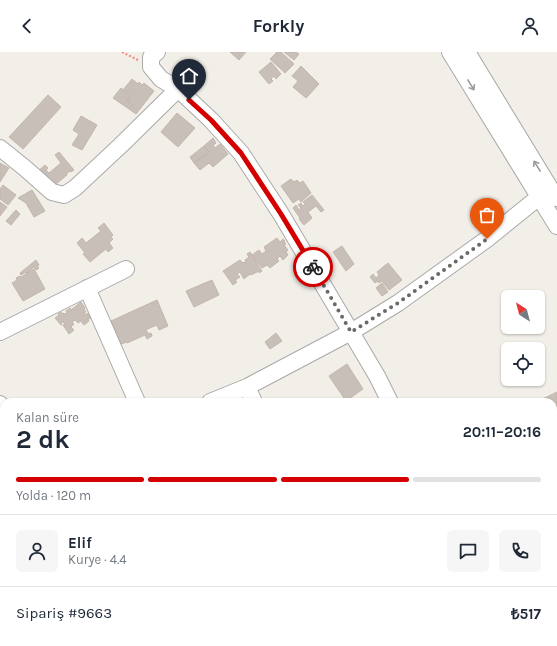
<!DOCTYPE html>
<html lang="tr">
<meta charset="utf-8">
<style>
body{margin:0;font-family:Karla,sans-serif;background:#f6f6f7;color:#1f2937;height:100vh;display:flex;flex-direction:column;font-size:15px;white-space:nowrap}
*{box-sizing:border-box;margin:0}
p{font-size:13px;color:#747a83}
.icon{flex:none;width:22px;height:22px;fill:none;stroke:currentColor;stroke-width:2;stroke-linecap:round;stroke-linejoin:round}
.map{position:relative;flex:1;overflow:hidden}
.sheet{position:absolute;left:0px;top:346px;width:557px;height:248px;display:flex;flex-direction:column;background:#fff;border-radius:12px 12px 0 0;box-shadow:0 1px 3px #0004}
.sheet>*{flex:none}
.needle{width:26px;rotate:324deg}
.tools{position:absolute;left:501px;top:238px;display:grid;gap:8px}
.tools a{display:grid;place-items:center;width:44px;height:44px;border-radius:6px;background:#fff;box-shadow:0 1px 3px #0004;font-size:20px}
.pin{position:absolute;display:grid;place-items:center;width:34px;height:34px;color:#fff;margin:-41px -17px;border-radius:50% 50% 50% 0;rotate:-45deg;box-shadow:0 0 4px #0007}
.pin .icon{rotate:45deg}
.courier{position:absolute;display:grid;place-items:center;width:40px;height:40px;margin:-20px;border:3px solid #d40000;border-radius:50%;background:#fff;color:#222;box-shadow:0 1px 5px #0007}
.overview em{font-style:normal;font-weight:700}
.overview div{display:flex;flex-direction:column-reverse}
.overview{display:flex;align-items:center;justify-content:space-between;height:68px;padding:0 16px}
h1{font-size:26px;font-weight:700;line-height:30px}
.bar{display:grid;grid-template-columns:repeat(4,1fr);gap:6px 4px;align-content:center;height:48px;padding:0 16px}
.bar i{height:5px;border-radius:3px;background:#e0e1e3}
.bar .current{background:#d40000}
.bar p{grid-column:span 4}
.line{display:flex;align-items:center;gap:10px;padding:0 16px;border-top:1px solid #e0e1e3}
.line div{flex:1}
.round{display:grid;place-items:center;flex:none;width:42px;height:42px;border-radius:6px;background:#f6f6f7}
header{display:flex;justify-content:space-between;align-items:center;height:52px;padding:0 16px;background:#fff;font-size:18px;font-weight:700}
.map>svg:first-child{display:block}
.building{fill:#c7bfb8;stroke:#c4b6ab}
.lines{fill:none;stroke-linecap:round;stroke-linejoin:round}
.minor-casing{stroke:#a9a9a9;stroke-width:18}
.path{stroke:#fa8072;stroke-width:2;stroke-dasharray:2 2;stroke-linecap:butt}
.minor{stroke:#fff;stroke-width:16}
.oneway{stroke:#9c9c9c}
.done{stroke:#6b6a68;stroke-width:4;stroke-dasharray:0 7.2}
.route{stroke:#d40000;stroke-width:5}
</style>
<header><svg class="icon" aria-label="back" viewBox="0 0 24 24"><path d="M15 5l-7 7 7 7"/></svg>Forkly<svg class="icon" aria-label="person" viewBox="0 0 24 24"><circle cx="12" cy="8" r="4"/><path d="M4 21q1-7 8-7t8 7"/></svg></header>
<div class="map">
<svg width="557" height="594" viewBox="0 0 557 594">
<rect width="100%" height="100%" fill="#f2efe9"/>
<path class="building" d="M 230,0 L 246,0 L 239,8 Z
M 277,0 L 281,0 L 294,12 L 285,21 L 270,7 Z
M 284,0 L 296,0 L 299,2 L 294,8 Z
M 271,10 L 281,22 L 276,27 L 274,24 L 271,27 L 273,29 L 269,32 L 259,20 Z
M 301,14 L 319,32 L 306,46 L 293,35 L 298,29 L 292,24 Z
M 132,27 L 138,32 L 139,30 L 142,33 L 144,31 L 154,39 L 136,62 L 129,57 L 133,53 L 127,48 L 131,43 L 123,38 Z
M 121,36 L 130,44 L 127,48 L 133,53 L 129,57 L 113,46 Z
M 48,43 L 61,55 L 23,97 L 9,85 Z
M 177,61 L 195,76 L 178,95 L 161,80 Z
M 81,64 L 97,73 L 82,98 L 72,93 L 79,82 L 73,78 Z
M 213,86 L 216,91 L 213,93 L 215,96 L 220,92 L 228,102 L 213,115 L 209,111 L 200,118 L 194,111 L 209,100 L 204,94 Z
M 204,94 L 209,100 L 194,111 L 190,105 Z
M 59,100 L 74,118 L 71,120 L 70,119 L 66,122 L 67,123 L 50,137 L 37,120 L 45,113 L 48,116 L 46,118 L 49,121 L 61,111 L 55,103 Z
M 0,111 L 9,116 L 0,130 Z
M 291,127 L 294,130 L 297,128 L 300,131 L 303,129 L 311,141 L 301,150 L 299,147 L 293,151 L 281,134 Z
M 3,133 L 16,143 L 8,153 L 0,147 L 0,137 Z
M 32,138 L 45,159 L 34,165 L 26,151 L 18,146 Z
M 312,143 L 324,158 L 321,160 L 316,154 L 308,160 L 312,166 L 304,173 L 299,167 L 300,166 L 293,156 L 296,153 L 299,158 L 301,156 L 298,153 L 301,151 L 303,154 L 305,152 L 303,150 Z
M 0,150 L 7,155 L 0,164 Z
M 16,158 L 20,162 L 11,173 L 6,169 Z
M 104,171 L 113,183 L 111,185 L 113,187 L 109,191 L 113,196 L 108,200 L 106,197 L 90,210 L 83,202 L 85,201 L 77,191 L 82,186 L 86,191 L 101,179 L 98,176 Z
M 277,186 L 280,190 L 283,187 L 285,189 L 284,190 L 286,192 L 284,193 L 288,198 L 286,200 L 288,203 L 283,208 L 280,204 L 277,207 L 279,209 L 270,216 L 267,213 L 262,216 L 252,203 L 259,198 L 262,202 L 266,199 L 264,195 Z
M 342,194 L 354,212 L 346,219 L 333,200 Z
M 250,200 L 262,219 L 259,221 L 259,219 L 251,223 L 250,222 L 244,227 L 240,220 L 237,222 L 240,225 L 235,228 L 237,230 L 233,233 L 223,219 L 240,208 L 243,211 L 244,210 L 245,211 L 246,210 L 245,208 L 249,205 L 247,202 Z
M 36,208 L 39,213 L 37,214 L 39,216 L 36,218 L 34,215 L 27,221 L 26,220 L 21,223 L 20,221 Z
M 388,211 L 402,228 L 389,238 L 382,229 L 379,231 L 378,229 L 375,231 L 370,225 L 373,222 L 376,226 L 379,223 L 377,220 Z
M 34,217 L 45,237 L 23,249 L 12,231 L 17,228 L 16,226 L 20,224 L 21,225 Z
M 212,228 L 219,243 L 194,255 L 186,239 Z
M 382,231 L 388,240 L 382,244 L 376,236 Z
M 157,248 L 168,274 L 159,278 L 157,273 L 145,278 L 145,279 L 147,279 L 148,282 L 151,281 L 152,284 L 147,287 L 145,283 L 127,291 L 127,290 L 121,292 L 111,269 Z
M 81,250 L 85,256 L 84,257 L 86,260 L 84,261 L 85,263 L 93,258 L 96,263 L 91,267 L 89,266 L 88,267 L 89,269 L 84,273 L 81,269 L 78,271 L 75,268 L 72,270 L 74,272 L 71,275 L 74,278 L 69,282 L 63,273 L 65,272 L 63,270 L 61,271 L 62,273 L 61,273 L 55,266 L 59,263 L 58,262 L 61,260 L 62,262 L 64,261 L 65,262 L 67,261 L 66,259 L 70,256 L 71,258 Z
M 276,281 L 282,289 L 270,297 L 265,290 Z
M 347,312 L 363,337 L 346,349 L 329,324 Z
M 557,340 L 557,375 L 553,376 L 553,350 L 536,350 Z
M 0,515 L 4,522 L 1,523 L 4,529 L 4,537 L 0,539 Z
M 4,568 L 4,587 L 0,589 L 0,571 Z
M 557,573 L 557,594 L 517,594 L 525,590 L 553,590 L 553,575 Z
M 20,590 L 34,590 L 37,594 L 19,594 L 18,592 Z
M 35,590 L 47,590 L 50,594 L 38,594 Z
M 95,590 L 116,590 L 118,594 L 97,594 Z"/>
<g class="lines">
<defs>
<path id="minor" d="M 157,0 L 151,5 L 151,15 L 161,27 L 178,37 L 211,68 L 241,101 L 281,162 L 377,324 L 390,350
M 450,0 L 557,174
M 467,0 L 556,146
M 0,96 L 26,117 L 52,140 L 64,143 L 75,136 L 120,94 L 178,37
M 87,236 L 137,350
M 0,280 L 126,217
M 247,335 L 254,350
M 210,350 L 247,335 L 351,280 L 398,251 L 487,187 L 539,145 L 551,138
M 0,352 L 4,360
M 553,397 L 557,405
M 0,448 L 4,446
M 553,561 L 557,559
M 0,566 L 4,564
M 123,590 L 125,594
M 387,590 L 389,594
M 506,590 L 508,594
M 63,594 L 71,590
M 248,594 L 255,590"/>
</defs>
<use href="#minor" class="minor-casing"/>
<path class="path" d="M 122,0 L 138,8"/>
<use href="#minor" class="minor"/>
</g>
<defs><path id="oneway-shaft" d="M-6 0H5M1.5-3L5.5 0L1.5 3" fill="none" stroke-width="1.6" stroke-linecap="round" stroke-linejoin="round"/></defs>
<g class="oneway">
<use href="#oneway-shaft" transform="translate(471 33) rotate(58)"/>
<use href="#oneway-shaft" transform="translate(537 114) rotate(-122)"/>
</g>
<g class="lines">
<path class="done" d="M 313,215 L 351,280 L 398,251 L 487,187"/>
<path class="route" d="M 189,48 L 211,68 L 241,101 L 281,162 L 313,215"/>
</g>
</svg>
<div class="tools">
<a><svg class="needle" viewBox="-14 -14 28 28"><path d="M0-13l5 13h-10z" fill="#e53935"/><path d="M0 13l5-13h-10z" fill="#747a83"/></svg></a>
<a><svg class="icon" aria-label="locate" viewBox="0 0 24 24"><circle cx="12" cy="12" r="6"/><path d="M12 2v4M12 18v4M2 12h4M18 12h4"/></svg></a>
</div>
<div class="pin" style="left:487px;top:187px;background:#ea580c"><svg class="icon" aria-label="bag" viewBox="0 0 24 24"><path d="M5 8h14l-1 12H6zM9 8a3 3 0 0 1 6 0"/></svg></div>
<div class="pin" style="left:189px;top:48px;background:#1f2937"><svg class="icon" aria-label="home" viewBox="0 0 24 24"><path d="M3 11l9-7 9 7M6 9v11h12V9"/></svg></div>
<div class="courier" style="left:313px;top:215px"><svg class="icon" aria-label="bike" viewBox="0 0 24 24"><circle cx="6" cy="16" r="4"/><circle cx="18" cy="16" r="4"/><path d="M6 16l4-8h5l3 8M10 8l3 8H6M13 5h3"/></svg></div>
<section class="sheet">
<div class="overview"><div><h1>2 dk</h1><p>Kalan süre</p></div><em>20:11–20:16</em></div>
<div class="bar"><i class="current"></i><i class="current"></i><i class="current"></i><i></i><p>Yolda · 120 m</p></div>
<div class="line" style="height:72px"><a class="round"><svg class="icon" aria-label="person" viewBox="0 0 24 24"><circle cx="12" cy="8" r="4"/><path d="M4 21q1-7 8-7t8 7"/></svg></a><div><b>Elif</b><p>Kurye · 4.4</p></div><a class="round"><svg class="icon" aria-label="chat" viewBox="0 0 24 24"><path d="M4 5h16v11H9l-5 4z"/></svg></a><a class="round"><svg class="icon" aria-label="phone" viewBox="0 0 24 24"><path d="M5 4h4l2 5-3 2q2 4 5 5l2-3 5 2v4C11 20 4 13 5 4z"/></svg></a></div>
<div class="line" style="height:52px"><div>Sipariş #9663</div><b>₺517</b></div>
</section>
</div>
